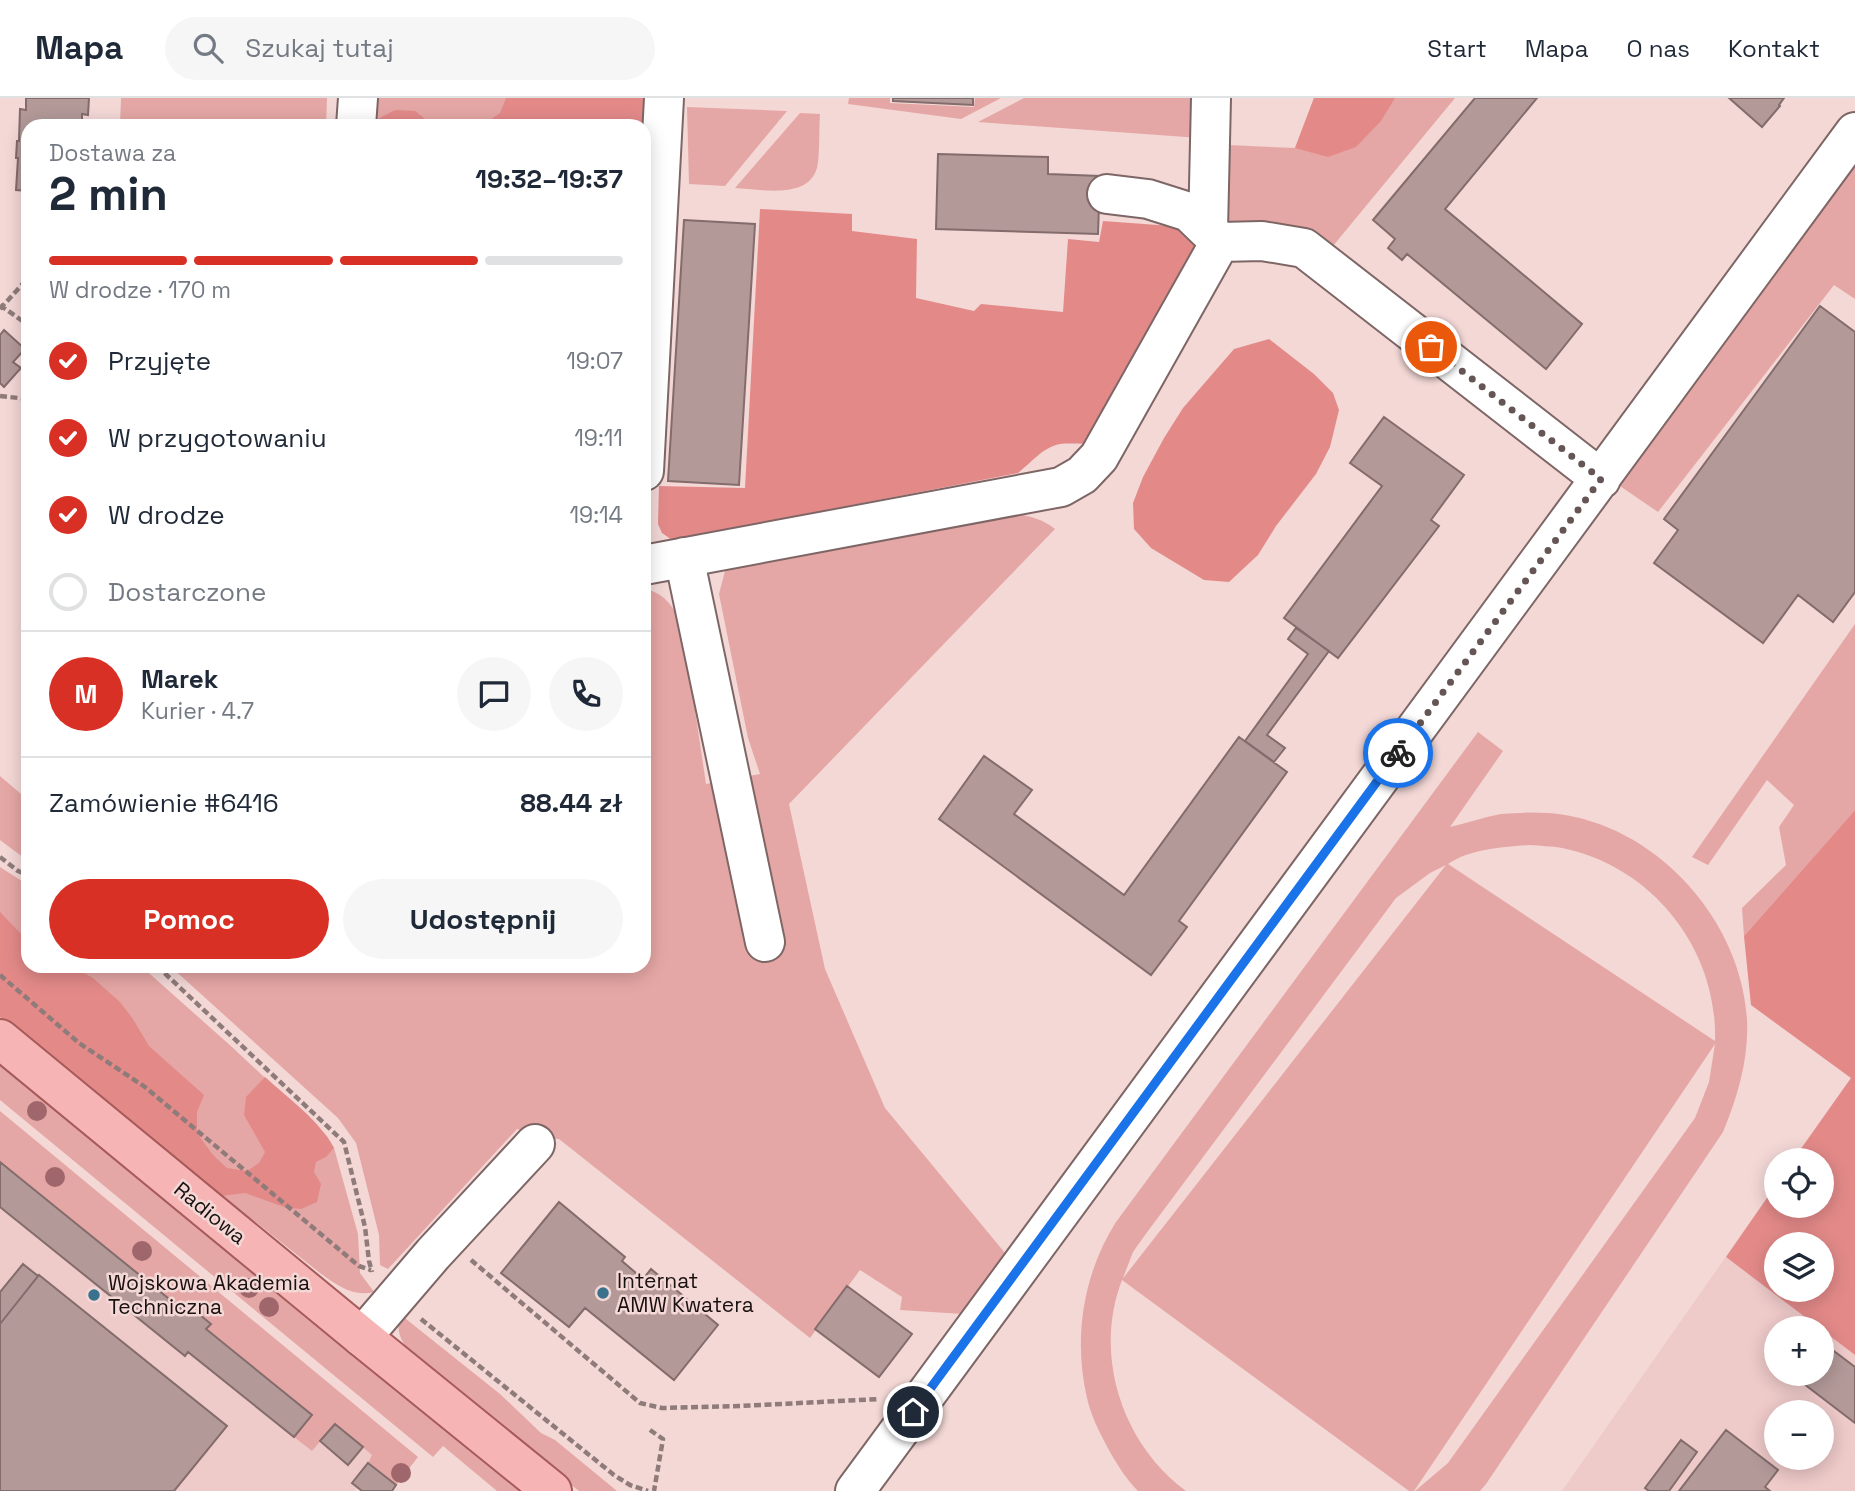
<!DOCTYPE html>
<html lang="pl">
<meta charset="utf-8">
<style>
body{margin:0;font-family:"Space Grotesk",sans-serif;background:#f6f6f7;color:#1f2937;height:100vh;display:flex;flex-direction:column;font-size:26px;white-space:nowrap}
*{box-sizing:border-box;margin:0}
p{font-size:23px;color:#747a83}
.icon{flex:none;width:38px;height:38px;fill:none;stroke:currentColor;stroke-width:2;stroke-linecap:round;stroke-linejoin:round}
.map{position:relative;flex:1;overflow:hidden}
.drawer{position:absolute;left:21px;top:21px;width:630px;height:854px;display:flex;flex-direction:column;background:#fff;border-radius:21px;box-shadow:0 4px 18px #0003}
.drawer>*{flex:none}
.tools{position:absolute;left:1764px;top:1050px;display:grid;gap:14px}
.tools a{display:grid;place-items:center;width:70px;height:70px;border-radius:50%;background:#fff;box-shadow:0 4px 18px #0003;font-size:35px}
.pin{position:absolute;display:grid;place-items:center;width:60px;height:60px;color:#fff;margin:-30px;border:4px solid #fff;border-radius:50%;box-shadow:0 2px 7px #0007}
.courier{position:absolute;display:grid;place-items:center;width:70px;height:70px;margin:-35px;border:5px solid #1a73e8;border-radius:50%;background:#fff;color:#222;box-shadow:0 2px 9px #0007}
.overview em{font-style:normal;font-weight:700}
.overview div{display:flex;flex-direction:column-reverse}
.overview{display:flex;align-items:center;justify-content:space-between;height:119px;padding:0 28px}
h1{font-size:46px;font-weight:700;line-height:52px}
.bar{display:grid;grid-template-columns:repeat(4,1fr);gap:10px 7px;align-content:center;height:84px;padding:0 28px}
.bar i{height:9px;border-radius:5px;background:#e0e1e3}
.bar .on{background:#d93025}
.bar p{grid-column:span 4}
.line{display:flex;align-items:center;gap:18px;padding:0 28px;border-top:2px solid #e0e1e3}
.line div{flex:1}
.round{display:grid;place-items:center;flex:none;width:74px;height:74px;border-radius:37px;background:#f6f6f7}
ol{padding:0 28px;list-style:none}
li{display:flex;align-items:center;gap:21px;height:77px}
li p{margin-inline-start:auto}
li .icon{padding:7px;border-radius:50%;background:#d93025;color:#fff;stroke-width:4}
li:last-child{color:#747a83}
li i{width:38px;height:38px;border:4px solid #e0e1e3;border-radius:50%}
.cta{display:flex;gap:14px;margin-top:auto;padding:14px 28px}
.cta a{flex:1;height:80px;border-radius:42px;background:#d93025;color:#fff;font-size:28px;font-weight:700;line-height:80px;text-align:center}
.cta a+a{background:#f6f6f7;color:#1f2937}
header{display:flex;align-items:center;gap:42px;box-sizing:border-box;height:98px;padding:0 35px;background:#fff;border-bottom:2px solid #e0e1e3}
header strong{font-size:33px}
nav{display:flex;gap:38px;margin-inline-start:auto;font-size:24px}
.search{width:490px;height:63px;background:#f6f6f7;display:flex;align-items:center;gap:18px;box-sizing:border-box;padding:0 24px;border-radius:38px;color:#747a83;font-size:26px}
.map>svg:first-child{display:block}
.built{fill:#eecac9;fill-rule:evenodd}
.green{fill:#e5a7a5;fill-rule:evenodd}
.forest{fill:#e38a89;fill-rule:evenodd}
.building{fill:#b39a99;stroke:#836c6b;stroke-width:2}
.lines{fill:none;stroke-linecap:round;stroke-linejoin:round}
.minor-casing{stroke:#7d6665;stroke-width:42}
.major-casing{stroke:#a65a5a;stroke-width:42}
.path{stroke:#8e7b7a;stroke-width:4.5;stroke-dasharray:7 3.5;stroke-linecap:butt}
.minor{stroke:#fff;stroke-width:38}
.major{stroke:#f7b4b4;stroke-width:38}
.tree{fill:#9f676c}
.done{stroke:#655655;stroke-width:7;stroke-dasharray:0 12.6}
.route{stroke:#1a73e8;stroke-width:9}
.poi-dot{fill:#3a718c;stroke:#f3d8d6;stroke-width:2.5}
.labels{text-anchor:middle;stroke-width:5;stroke-linejoin:round;paint-order:stroke}
.street-label{font-size:21px;fill:#191010;stroke:#f3d8d6}
.poi-label{font-size:21px;fill:#191010;stroke:#f3d8d6;text-anchor:start}
</style>
<header>
<strong>Mapa</strong>
<div class="search"><svg class="icon" aria-label="search" viewBox="0 0 24 24"><circle cx="10" cy="10" r="6"/><path d="M15 15l6 6"/></svg>Szukaj tutaj</div>
<nav><a>Start</a><a>Mapa</a><a>O nas</a><a>Kontakt</a></nav>
</header>
<div class="map">
<svg width="1855" height="1393" viewBox="0 0 1855 1393">
<rect width="100%" height="100%" fill="#f3d8d6"/>
<path class="built" d="M 1855,712 L 1855,1393 L 1562,1393 L 1776,1087 L 1776,1108 L 1822,1108 L 1822,1062 L 1793,1062 L 1851,980 L 1751,907 L 1744,838 ZM 1776,1146 L 1822,1146 L 1822,1192 L 1776,1192 ZM 1776,1230 L 1822,1230 L 1822,1276 L 1776,1276 ZM 1776,1314 L 1822,1314 L 1822,1360 L 1776,1360 Z
M 0,1044 L 376,1350 L 368,1365 L 352,1385 L 358,1389 L 355,1393 L 0,1393 Z"/>
<path class="green" d="M 121,0 L 327,0 L 326,28 L 120,28 Z
M 369,0 L 651,0 L 644,28 L 366,28 Z
M 849,0 L 890,0 L 890,5 L 974,9 L 975,0 L 1001,0 L 961,21 L 848,6 Z
M 1024,0 L 1202,0 L 1200,40 L 978,24 Z
M 1314,0 L 1455,0 L 1333,148 L 1226,123 L 1228,47 L 1295,50 Z
M 687,9 L 787,13 L 725,88 L 689,86 Z
M 800,15 L 820,16 C 819,29 820,59 817,70 C 808,102 760,91 735,90 Z
M 1855,52 L 1855,201 L 1834,187 L 1658,414 L 1614,384 Z
M 1016,416 C 1031,418 1044,422 1055,431 L 789,706 L 825,871 L 885,1010 L 1005,1155 L 963,1216 L 900,1212 L 902,1199 L 860,1172 L 810,1240 L 559,1041 L 546,1040 L 517,1031 L 388,1171 L 380,1167 L 379,1137 L 356,1045 L 338,1020 L 170,868 L 644,868 L 644,491 C 665,495 671,507 682,524 L 706,686 L 760,676 L 748,640 L 719,496 L 725,473 L 743,467 Z
M 1855,526 L 1855,712 L 1744,838 L 1742,810 L 1786,767 L 1779,729 L 1794,707 L 1767,682 L 1708,767 L 1692,759 Z
M 1478,634 L 1503,653 L 1450,729 C 1467,725 1484,719 1501,716 C 1522,714 1545,714 1565,717 C 1661,733 1741,824 1747,921 C 1749,960 1738,998 1723,1034 L 1486,1386 L 1480,1393 L 1415,1393 L 1448,1365 L 1695,1020 L 1709,984 L 1715,946 L 1414,1393 L 1409,1393 L 1122,1182 C 1093,1257 1122,1346 1186,1393 L 1138,1393 C 1127,1382 1118,1368 1110,1354 C 1101,1337 1091,1319 1087,1300 C 1073,1240 1083,1176 1116,1124 ZM 1530,747 C 1540,748 1551,748 1562,750 C 1652,768 1718,851 1715,943 L 1448,766 C 1470,751 1503,749 1530,747 ZM 1446,767 L 1124,1179 L 1123,1180 L 1133,1154 L 1145,1137 L 1396,800 L 1430,775 Z
M 0,678 L 28,702 L 28,763 L 0,742 Z
M 0,769 L 28,787 L 28,868 L 141,868 L 232,949 L 327,1038 L 334,1050 L 358,1136 L 360,1175 L 374,1194 C 352,1199 337,1187 320,1175 L 139,1032 L 0,919 Z
M 0,962 L 526,1393 L 497,1393 L 443,1348 L 433,1359 L 0,1002 Z
M 0,1013 L 418,1359 L 396,1387 L 368,1365 L 372,1357 L 335,1326 L 312,1353 L 294,1339 L 312,1317 L 206,1231 L 211,1226 L 184,1213 L 0,1064 Z
M 401,1217 L 500,1296 L 541,1335 L 555,1342 L 617,1393 L 579,1393 L 468,1303 L 407,1250 C 399,1239 396,1230 401,1217 Z"/>
<path class="forest" d="M 506,0 L 647,0 L 644,28 L 481,28 L 500,15 Z
M 1314,0 L 1395,0 L 1381,23 L 1356,49 L 1328,59 L 1295,50 Z
M 395,12 L 415,13 L 434,28 L 372,28 L 374,23 Z
M 760,111 L 852,116 L 852,133 L 917,141 L 916,200 L 974,213 L 981,206 L 1063,214 L 1068,141 L 1099,144 L 1103,123 L 1185,129 L 1199,152 L 1094,346 C 1083,346 1071,345 1060,346 C 1043,349 1031,365 1018,375 L 672,442 L 662,435 L 658,426 L 659,388 L 745,390 Z
M 1269,241 L 1314,276 L 1333,295 L 1339,312 L 1330,349 L 1316,376 L 1276,428 L 1258,457 L 1229,484 L 1204,482 L 1151,450 L 1134,431 L 1133,405 L 1143,379 L 1164,340 L 1183,310 L 1234,251 Z
M 1855,712 L 1855,1257 L 1726,1159 L 1776,1087 L 1776,1108 L 1822,1108 L 1822,1062 L 1793,1062 L 1851,980 L 1751,907 L 1744,838 ZM 1776,1146 L 1822,1146 L 1822,1192 L 1776,1192 Z
M 0,814 L 28,843 L 28,868 L 71,868 L 93,880 L 120,904 L 133,921 L 149,948 L 204,997 L 197,1014 L 197,1035 L 213,1057 L 227,1070 L 247,1073 L 259,1065 L 265,1054 L 244,1017 L 246,999 L 265,979 C 289,1001 319,1022 334,1050 L 326,1059 L 316,1064 L 314,1074 L 321,1086 L 317,1104 L 301,1111 L 287,1110 L 245,1095 L 222,1098 L 0,919 Z"/>
<path class="building" d="M 26,0 L 89,0 L 88,17 L 82,16 L 82,28 L 28,28 L 28,93 L 16,92 L 18,60 L 16,60 L 17,43 L 19,43 L 20,11 L 26,12 Z
M 893,0 L 973,0 L 973,7 L 893,3 Z
M 1475,0 L 1537,0 L 1445,111 L 1582,226 L 1546,271 L 1407,156 L 1402,162 L 1388,150 L 1395,141 L 1373,122 Z
M 1729,0 L 1784,0 L 1779,7 L 1780,8 L 1762,29 Z
M 938,56 L 1048,59 L 1048,76 L 1100,78 L 1098,136 L 936,131 Z
M 684,122 L 755,126 L 739,387 L 668,383 Z
M 1820,208 L 1855,234 L 1855,494 L 1833,524 L 1798,497 L 1763,545 L 1654,465 L 1678,432 L 1664,421 Z
M 4,232 L 25,251 L 13,264 L 21,270 L 4,289 L 0,285 L 0,237 Z
M 1384,319 L 1464,377 L 1431,422 L 1439,428 L 1338,560 L 1284,520 L 1382,388 L 1350,365 Z
M 1296,530 L 1329,553 L 1267,637 L 1285,650 L 1274,664 L 1245,643 L 1308,556 L 1288,541 Z
M 1239,639 L 1287,674 L 1179,823 L 1187,829 L 1151,877 L 939,721 L 984,658 L 1032,692 L 1014,716 L 1124,797 Z
M 0,1064 L 184,1213 L 189,1208 L 211,1226 L 206,1231 L 312,1317 L 294,1339 L 188,1254 L 185,1258 L 0,1109 Z
M 559,1104 L 625,1159 L 622,1163 L 643,1181 L 651,1171 L 718,1227 L 674,1282 L 585,1210 L 569,1229 L 501,1175 Z
M 23,1166 L 38,1178 L 0,1226 L 0,1194 Z
M 39,1177 L 227,1328 L 174,1393 L 0,1393 L 0,1226 Z
M 847,1188 L 912,1236 L 879,1279 L 815,1231 Z
M 1822,1244 L 1855,1269 L 1855,1325 L 1791,1276 L 1822,1276 Z
M 335,1326 L 363,1349 L 348,1367 L 320,1343 Z
M 1726,1332 L 1778,1372 L 1765,1389 L 1770,1393 L 1679,1393 Z
M 1681,1342 L 1697,1354 L 1669,1393 L 1649,1393 L 1645,1390 Z
M 368,1365 L 396,1387 L 392,1393 L 362,1393 L 352,1385 Z"/>
<g class="lines">
<defs>
<path id="minor" d="M 356,28 L 358,0
M 1107,96 L 1148,101 L 1189,114 L 1220,144
M 1208,132 L 1211,0
M 644,373 L 664,0
M 684,459 L 765,844
M 644,467 L 1061,389 L 1082,377 L 1099,359 L 1220,144 L 1262,143 L 1304,150 L 1601,381
M 362,1239 L 433,1156 L 535,1046
M 855,1393 L 1855,34"/>
<path id="major" d="M 0,941 L 362,1239 L 552,1393"/>
</defs>
<use href="#minor" class="minor-casing"/>
<use href="#major" class="major-casing"/>
<path class="path" d="M 0,207 L 28,227
M 0,211 L 28,180
M 0,298 L 28,301
M 0,759 L 18,773 L 28,777
M 157,868 L 344,1044 L 365,1129 L 369,1163 L 372,1174
M 0,877 L 79,945 L 145,989 L 359,1168 L 371,1172
M 471,1162 L 640,1305 L 662,1310 L 741,1308 L 879,1301
M 421,1221 L 614,1377 L 630,1387 L 648,1393
M 650,1332 L 663,1341 L 654,1393"/>
<use href="#minor" class="minor"/>
<use href="#major" class="major"/>
</g>
<g class="tree">
<circle cx="37" cy="1013" r="10"/>
<circle cx="55" cy="1079" r="10"/>
<circle cx="142" cy="1153" r="10"/>
<circle cx="249" cy="1190" r="10"/>
<circle cx="269" cy="1209" r="10"/>
<circle cx="401" cy="1375" r="10"/>
</g>
<g class="lines">
<path class="done" d="M 1398,655 L 1601,381 L 1431,249"/>
<path class="route" d="M 913,1314 L 1398,655"/>
</g>
<g class="poi-dot">
<circle cx="603" cy="1195" r="7"/>
<circle cx="94" cy="1197" r="7"/>
</g>
<g class="labels">
<g class="street-label">
<text transform="translate(210 1115) rotate(39)" y="7">Radiowa</text>
</g>
<g class="poi-label">
<text x="617" y="1190">Internat<tspan x="617" dy="24">AMW Kwatera</tspan></text>
<text x="108" y="1192">Wojskowa Akademia<tspan x="108" dy="24">Techniczna</tspan></text>
</g>
</g>
</svg>
<div class="tools">
<a><svg class="icon" aria-label="locate" viewBox="0 0 24 24"><circle cx="12" cy="12" r="6"/><path d="M12 2v4M12 18v4M2 12h4M18 12h4"/></svg></a>
<a><svg class="icon" aria-label="layers" viewBox="0 0 24 24"><path d="M12 4l9 5-9 5-9-5zM3 14l9 5 9-5"/></svg></a>
<a>+</a>
<a>−</a>
</div>
<div class="pin" style="left:1431px;top:249px;background:#ea580c"><svg class="icon" aria-label="bag" viewBox="0 0 24 24"><path d="M5 8h14l-1 12H6zM9 8a3 3 0 0 1 6 0"/></svg></div>
<div class="pin" style="left:913px;top:1314px;background:#1f2937"><svg class="icon" aria-label="home" viewBox="0 0 24 24"><path d="M3 11l9-7 9 7M6 9v11h12V9"/></svg></div>
<div class="courier" style="left:1398px;top:655px"><svg class="icon" aria-label="bike" viewBox="0 0 24 24"><circle cx="6" cy="16" r="4"/><circle cx="18" cy="16" r="4"/><path d="M6 16l4-8h5l3 8M10 8l3 8H6M13 5h3"/></svg></div>
<section class="drawer">
<div class="overview"><div><h1>2 min</h1><p>Dostawa za</p></div><em>19:32–19:37</em></div>
<div class="bar"><i class="on"></i><i class="on"></i><i class="on"></i><i></i><p>W drodze · 170 m</p></div>
<ol>
<li><svg class="icon" aria-label="check" viewBox="0 0 24 24"><path d="M5 12l5 5 9-10"/></svg>Przyjęte<p>19:07</p></li>
<li><svg class="icon" aria-label="check" viewBox="0 0 24 24"><path d="M5 12l5 5 9-10"/></svg>W przygotowaniu<p>19:11</p></li>
<li><svg class="icon" aria-label="check" viewBox="0 0 24 24"><path d="M5 12l5 5 9-10"/></svg>W drodze<p>19:14</p></li>
<li><i></i>Dostarczone</li>
</ol>
<div class="line" style="height:126px"><b class="round" style="background:#d93025;color:#fff">M</b><div><b>Marek</b><p>Kurier · 4.7</p></div><a class="round"><svg class="icon" aria-label="chat" viewBox="0 0 24 24"><path d="M4 5h16v11H9l-5 4z"/></svg></a><a class="round"><svg class="icon" aria-label="phone" viewBox="0 0 24 24"><path d="M5 4h4l2 5-3 2q2 4 5 5l2-3 5 2v4C11 20 4 13 5 4z"/></svg></a></div>
<div class="line" style="height:91px"><div>Zamówienie #6416</div><b>88.44 zł</b></div>
<div class="cta"><a>Pomoc</a><a>Udostępnij</a></div>
</section>
</div>
